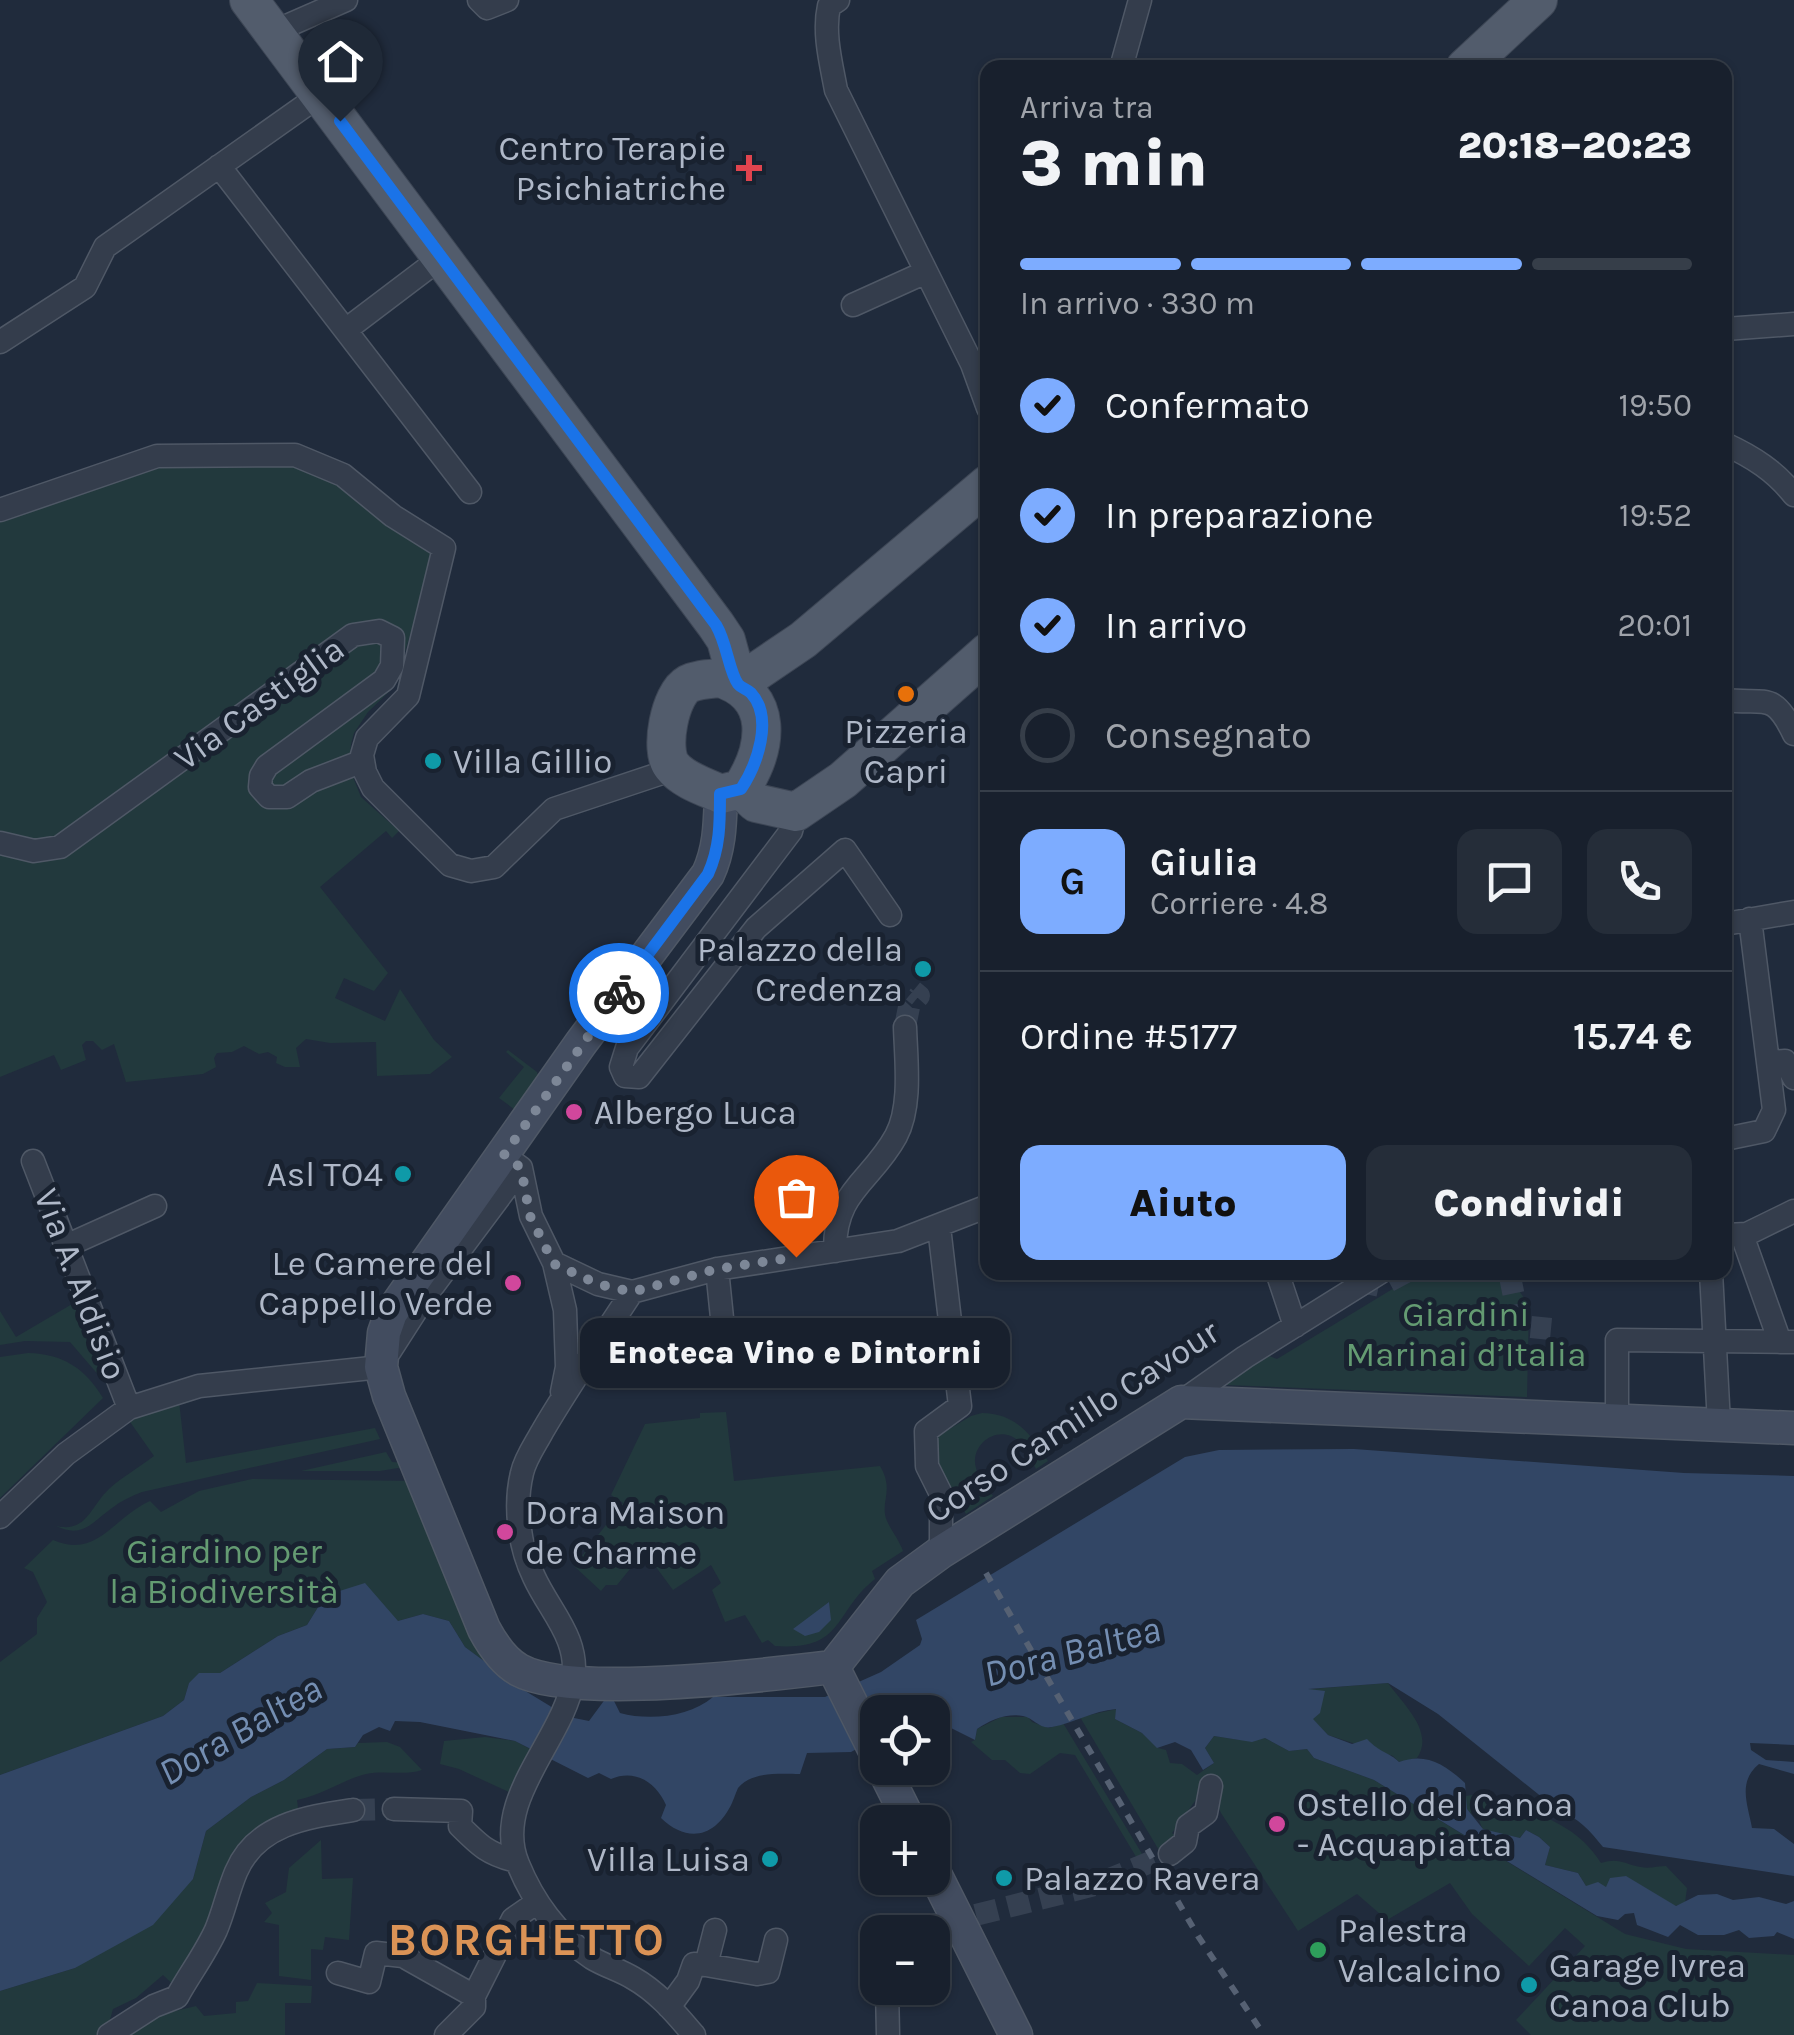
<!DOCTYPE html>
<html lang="it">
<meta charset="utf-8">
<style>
body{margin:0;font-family:Karla,sans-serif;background:#252d39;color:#f1f3f6;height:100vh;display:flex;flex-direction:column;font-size:38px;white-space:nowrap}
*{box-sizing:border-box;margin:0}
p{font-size:32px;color:#9fa3aa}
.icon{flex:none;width:55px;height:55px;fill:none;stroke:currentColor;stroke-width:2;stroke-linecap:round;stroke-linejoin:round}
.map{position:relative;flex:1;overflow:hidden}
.drawer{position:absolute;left:980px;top:60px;width:752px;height:1220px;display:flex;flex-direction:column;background:#18202d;border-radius:20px;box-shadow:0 2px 8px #0004,0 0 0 2px #363e49}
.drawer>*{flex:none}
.buttons{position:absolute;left:860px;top:1695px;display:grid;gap:20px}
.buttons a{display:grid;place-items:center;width:90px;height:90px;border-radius:20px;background:#18202d;box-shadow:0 2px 8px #0004,0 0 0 2px #363e49;font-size:50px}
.pin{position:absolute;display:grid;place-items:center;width:85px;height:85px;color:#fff;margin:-102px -42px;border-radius:50% 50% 50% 0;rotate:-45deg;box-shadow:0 0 10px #0007}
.pin .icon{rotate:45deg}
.courier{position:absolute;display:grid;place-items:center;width:100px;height:100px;margin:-50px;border:8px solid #1a73e8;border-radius:50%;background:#fff;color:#222;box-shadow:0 2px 12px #0007}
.bubble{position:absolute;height:70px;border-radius:20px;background:#18202d;box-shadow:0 2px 8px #0004,0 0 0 2px #363e49;font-size:32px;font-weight:800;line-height:70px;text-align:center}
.overview em{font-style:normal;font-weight:800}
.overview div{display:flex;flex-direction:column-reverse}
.overview{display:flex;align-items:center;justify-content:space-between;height:170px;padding:0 40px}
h1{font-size:65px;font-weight:800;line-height:75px}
.bar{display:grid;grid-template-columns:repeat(4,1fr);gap:15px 10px;align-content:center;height:120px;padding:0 40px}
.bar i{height:12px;border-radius:8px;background:#363e49}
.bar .on{background:#7dacff}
.bar p{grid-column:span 4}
.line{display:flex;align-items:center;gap:25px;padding:0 40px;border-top:2px solid #363e49}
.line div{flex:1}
.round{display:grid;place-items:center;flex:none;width:105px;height:105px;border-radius:20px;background:#252d39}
ol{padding:0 40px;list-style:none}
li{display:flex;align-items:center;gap:30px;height:110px}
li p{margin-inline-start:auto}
li .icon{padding:10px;border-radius:50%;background:#7dacff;color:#111;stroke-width:4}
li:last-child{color:#9fa3aa}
li i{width:55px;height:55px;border:5px solid #363e49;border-radius:50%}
.button{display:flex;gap:20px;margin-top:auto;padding:20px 40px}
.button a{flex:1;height:115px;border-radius:20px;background:#7dacff;color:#111;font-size:40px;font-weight:800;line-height:115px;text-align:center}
.button a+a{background:#252d39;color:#f1f3f6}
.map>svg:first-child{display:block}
.green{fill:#22393d}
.water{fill:#324665}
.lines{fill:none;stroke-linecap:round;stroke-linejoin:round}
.minor-tunnel{stroke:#354051;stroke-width:22;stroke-dasharray:22 11;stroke-linecap:butt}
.minor-casing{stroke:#4f5866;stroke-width:25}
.secondary-casing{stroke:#4f5866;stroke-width:35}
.primary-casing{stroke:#3d4655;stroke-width:40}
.minor{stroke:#343d4c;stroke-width:22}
.secondary{stroke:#424c5f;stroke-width:32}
.primary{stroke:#525c6c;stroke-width:38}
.rail{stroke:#566173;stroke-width:6;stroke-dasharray:10 10;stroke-linecap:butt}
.done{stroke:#7d8797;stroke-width:10;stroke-dasharray:0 18}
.route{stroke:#1a73e8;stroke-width:12}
.health-dot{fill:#e0444e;stroke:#192230;stroke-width:4}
.food-dot{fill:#e8710a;stroke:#192230;stroke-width:4}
.culture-dot{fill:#0f9aa8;stroke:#192230;stroke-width:4}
.hotel-dot{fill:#d1479c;stroke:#192230;stroke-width:4}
.leisure-dot{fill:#2e9e5b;stroke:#192230;stroke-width:4}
.labels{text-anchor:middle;stroke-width:10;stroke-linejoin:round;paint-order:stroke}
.poi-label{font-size:35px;fill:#afb8c8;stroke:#192230;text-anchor:start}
.street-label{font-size:35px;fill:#afb8c8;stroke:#192230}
.park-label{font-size:35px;fill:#649b72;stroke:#192230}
.water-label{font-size:38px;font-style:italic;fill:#748eb2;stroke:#192230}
.district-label{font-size:45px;font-weight:bold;letter-spacing:2.5px;fill:#db9356;stroke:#192230}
</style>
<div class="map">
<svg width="1794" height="2035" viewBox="0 0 1794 2035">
<rect width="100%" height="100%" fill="#202b3c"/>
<path class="green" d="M 157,461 L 292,465 L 338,482 L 435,555 L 394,687 L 368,712 L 354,733 L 351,744 L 349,767 L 361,797 L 399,831 L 392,838 L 386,831 L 320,887 L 388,973 L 374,991 L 344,978 L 335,998 L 385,1021 L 400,989 L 434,1040 L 452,1057 L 430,1074 L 377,1076 L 376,1042 L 330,1043 L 306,1039 L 296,1048 L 300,1067 L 285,1067 L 276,1063 L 277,1057 L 268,1052 L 259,1054 L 244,1046 L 232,1052 L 217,1053 L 214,1058 L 216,1067 L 203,1074 L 126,1082 L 114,1044 L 102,1050 L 93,1041 L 86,1041 L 82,1045 L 86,1060 L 61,1070 L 54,1055 L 0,1077 L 0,514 Z
M 508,1050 L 537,1072 L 539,1078 L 518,1112 L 499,1098 L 524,1067 L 506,1052 Z
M 1419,1273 L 1507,1273 L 1529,1305 L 1527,1397 L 1225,1385 L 1226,1378 L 1267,1355 L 1277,1359 Z
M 79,1300 L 108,1373 L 101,1378 L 70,1342 L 25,1341 L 0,1345 L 0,1311 L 16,1337 Z
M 28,1353 C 63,1354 85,1368 103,1398 L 0,1498 L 0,1357 Z
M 179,1401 L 186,1463 L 375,1428 L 380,1439 L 142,1492 C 131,1496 121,1501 112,1508 C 92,1522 83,1539 56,1526 C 87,1533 90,1507 109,1489 C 122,1477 140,1467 154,1456 L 128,1419 Z
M 726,1412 L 734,1481 L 880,1466 C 895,1491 879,1502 887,1521 C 892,1532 899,1540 903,1551 L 872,1571 L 875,1579 C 833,1612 845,1651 775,1646 L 768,1640 L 762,1643 L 745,1615 L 725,1622 L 712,1590 L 721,1583 L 711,1565 L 673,1590 L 650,1559 L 634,1564 L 617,1585 L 606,1585 L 601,1591 L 574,1566 L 623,1503 L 611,1495 L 645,1424 L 700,1418 L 700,1413 Z
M 982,1413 C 1017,1414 1030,1434 1048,1461 L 1036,1469 C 1030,1458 1023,1441 1011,1436 C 991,1428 970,1448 976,1468 C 978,1478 987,1488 993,1496 L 966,1514 L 934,1464 L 933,1439 L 971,1416 Z
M 386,1452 L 392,1462 L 409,1463 L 410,1466 L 380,1471 L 301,1471 Z
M 252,1479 L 416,1481 L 464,1623 L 489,1665 L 465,1647 L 449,1621 L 423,1614 L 398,1621 L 320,1604 L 307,1625 L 278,1636 L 220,1673 L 189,1683 L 184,1700 L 163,1716 L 0,1775 L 0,1662 L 37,1634 L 37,1618 L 47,1602 L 33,1572 L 24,1568 L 53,1540 C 98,1559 112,1518 150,1501 L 161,1512 L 199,1491 Z
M 1388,1683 C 1403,1704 1435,1732 1417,1758 L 1399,1762 L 1393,1756 L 1328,1735 L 1312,1719 L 1298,1690 Z
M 1117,1709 L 1115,1719 L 1142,1733 L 1158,1748 L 1166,1750 L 1170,1763 L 1182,1764 L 1197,1775 L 1214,1763 L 1205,1748 L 1214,1736 L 1240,1740 L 1265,1738 L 1289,1751 L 1307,1749 L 1314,1758 L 1374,1780 L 1625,1934 L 1686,1949 L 1794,1955 L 1794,2035 L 1531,2035 L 1516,2020 L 1585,1946 L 1565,1928 L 1529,1966 L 1472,1914 L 1450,1883 L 1387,1920 L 1357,1894 L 1298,1931 L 1221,1813 L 1208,1783 L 1172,1833 L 1177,1837 L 1160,1852 L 1080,1717 Z
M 1001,1717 L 1028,1717 L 1032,1722 L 1049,1728 L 1063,1723 L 1153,1872 L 1147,1875 L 1075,1755 L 1060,1753 L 1030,1774 L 1020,1773 L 1005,1760 L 992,1760 L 971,1742 L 975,1740 L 977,1729 Z
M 485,1737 L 515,1741 L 536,1752 L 513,1794 L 459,1769 L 440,1764 L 444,1741 Z
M 387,1742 L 400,1747 L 422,1770 C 404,1776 385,1770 366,1774 C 342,1780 325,1794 297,1800 L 299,1816 L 256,1837 L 180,1991 L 163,1975 L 136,1998 L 113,2009 L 107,2030 L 100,2035 L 0,2035 L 0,1991 L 75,1968 L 193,1879 L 206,1831 L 251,1797 L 284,1780 L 327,1749 L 355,1747 L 358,1743 Z
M 1488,1793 L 1504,1802 L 1511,1799 C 1547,1820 1578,1826 1601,1863 C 1619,1857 1624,1864 1641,1867 C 1648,1869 1659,1866 1666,1866 L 1687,1888 L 1685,1903 L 1675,1906 L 1625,1876 L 1606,1887 L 1586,1886 L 1578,1873 L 1545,1865 L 1550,1847 L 1539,1837 L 1526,1830 L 1520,1838 L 1483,1830 L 1478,1818 L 1467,1810 L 1465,1796 Z
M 321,1840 L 322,1879 L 353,1878 L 349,1940 L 325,1937 L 323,1950 L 311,1949 L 311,1980 L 279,1976 L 279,1925 L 264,1922 L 272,1913 L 265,1903 L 286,1892 L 289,1868 Z
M 257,1983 L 312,1986 L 311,2003 L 285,2003 L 285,2035 L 126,2035 L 146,2018 L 196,2006 L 204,2016 L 236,2013 L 236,2002 L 248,2001 Z"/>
<path class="water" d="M 1354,1449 L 1684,1473 L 1794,1476 L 1794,1745 L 1750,1743 L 1751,1750 L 1766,1760 L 1794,1762 L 1794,1774 L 1759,1764 C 1737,1782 1748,1805 1752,1828 L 1774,1829 L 1794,1844 L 1794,1876 L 1603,1847 C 1590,1831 1579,1818 1558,1810 L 1438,1714 L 1388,1683 L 1308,1689 L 1325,1691 L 1320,1713 L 1313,1719 L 1328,1735 L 1352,1744 L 1367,1739 C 1380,1753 1389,1752 1399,1762 C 1425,1752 1445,1764 1465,1783 L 1467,1809 L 1483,1829 L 1520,1838 L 1526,1830 L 1539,1837 L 1550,1847 L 1545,1865 L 1578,1873 L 1586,1886 L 1598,1882 L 1606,1887 L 1610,1878 L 1626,1876 L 1676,1906 L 1698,1895 L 1717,1894 L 1733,1900 L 1759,1897 L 1786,1904 L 1794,1901 L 1794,1939 L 1777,1932 L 1774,1936 L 1749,1938 L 1739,1930 L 1724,1935 L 1698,1935 L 1680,1925 L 1668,1937 L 1637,1925 L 1634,1913 L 1625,1914 L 1618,1920 L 1597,1916 L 1374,1780 L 1314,1758 L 1307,1749 L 1289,1751 L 1265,1738 L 1252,1742 L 1214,1736 L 1205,1748 L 1214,1763 L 1203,1770 L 1191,1750 L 1175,1742 L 1157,1748 L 1142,1733 L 1115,1719 L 1116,1709 C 1093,1711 1074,1723 1052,1727 C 1040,1730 1034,1718 1023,1716 C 1007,1713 990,1720 977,1729 L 975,1740 L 933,1719 L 932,1712 L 878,1712 L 877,1738 L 851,1752 L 807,1753 L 800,1774 C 780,1774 752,1771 738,1788 C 737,1790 733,1801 732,1803 C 716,1837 688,1844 661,1818 L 666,1805 C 656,1782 635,1769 611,1779 L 599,1773 L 588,1778 L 515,1741 L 420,1722 L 395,1721 L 390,1731 L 379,1727 L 363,1735 L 355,1747 L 327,1749 L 284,1780 L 251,1797 L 206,1831 L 193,1879 L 153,1925 L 75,1968 L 0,1991 L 0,1775 L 163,1716 L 184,1700 L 189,1683 L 199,1673 L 220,1673 L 278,1636 L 307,1625 L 320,1604 L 330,1594 L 365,1583 L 398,1621 L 423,1614 L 449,1621 L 465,1647 L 522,1689 L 550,1706 L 559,1715 L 589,1721 L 606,1698 L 613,1699 L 620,1713 C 649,1721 690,1717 713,1697 L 825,1697 L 881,1672 L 920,1645 L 922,1639 L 916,1620 L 1185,1457 L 1219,1450 Z
M 829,1602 L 831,1620 L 819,1632 L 805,1636 L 793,1629 Z"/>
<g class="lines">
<path class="minor-tunnel" d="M 905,1027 L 909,1007 L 919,996 L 913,991
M 1364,1272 L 1371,1284 L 1380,1286 L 1406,1272
M 1509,1272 L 1520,1326 L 1551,1329
M 353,1810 L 394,1809
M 944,1923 L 1095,1885 L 1170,1854"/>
<defs>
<path id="minor" d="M 479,0 L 487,8 L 507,0
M 838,0 L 829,6 C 823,33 831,63 836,90 L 972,364 L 988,408
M 273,32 L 346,0
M 1121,68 L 1140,0
M 219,166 L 470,492
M 853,305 L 926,272
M 347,329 L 442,257
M 1725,329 L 1794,324
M 0,342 L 85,287 L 105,247 L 320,95
M 1725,444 C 1753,457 1775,471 1794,495
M 0,510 L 157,456 L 295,455 L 343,475 L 393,516 L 444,548 L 408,696 L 367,738 L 362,755 L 365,772 L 373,788 L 450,865 L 471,871 L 494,867 L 554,809 L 674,769
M 1725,700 C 1765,705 1773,690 1794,734
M 796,812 L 791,831 L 627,1048 L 621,1067 L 625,1076 L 639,1077 L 756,928 L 845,850 L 890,915
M 0,843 L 34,851 L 60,847 L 353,635 L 379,631 L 393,638 L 392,666 L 384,680 L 267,766 L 261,776 L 260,787 L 269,797 L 287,797 L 311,781 L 363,761
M 1725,924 L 1794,912
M 1768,1062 L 1785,1061 L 1794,1078
M 1725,1139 L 1764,1131 L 1774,1110 L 1750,919
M 503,1155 L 521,1168 L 531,1216 L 554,1263 L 565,1310 L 567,1367 L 562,1392
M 33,1161 L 129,1408
M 939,1227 L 960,1406 L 926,1431 L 927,1466 L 941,1494 L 941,1552
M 1725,1235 L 1747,1234 L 1794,1211
M 1742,1235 L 1780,1342
M 66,1246 L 155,1206
M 835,1251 C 834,1191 871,1182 896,1136 C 912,1106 906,1060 905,1027
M 554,1263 L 598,1284 L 632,1292 L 717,1269 L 898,1241 L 988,1206
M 717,1269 L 726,1357
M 1277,1272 L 1295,1326
M 1711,1272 L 1719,1424
M 632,1292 C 602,1338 570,1384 542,1432 C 535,1445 525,1459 522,1473 C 514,1506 519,1546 534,1577 C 550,1612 580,1639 573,1680 C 564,1739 491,1800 518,1864 C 533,1901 558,1936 592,1958 C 605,1966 620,1970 633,1978 C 658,1992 676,2014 694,2035
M 390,1351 L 424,1298 L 521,1168
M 1181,1402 L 1245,1357 L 1381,1272
M 1617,1420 L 1617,1340 L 1794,1342
M 0,1517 L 66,1454 L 129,1408 L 199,1386 L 381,1367
M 394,1809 L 461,1811 L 460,1826 C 480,1846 488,1854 516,1861
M 1170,1854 L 1185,1842 L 1188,1826 L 1206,1813 L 1211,1786
M 907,1932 L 934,1926
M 706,1965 L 757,1974 L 768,1972 L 776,1940
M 338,1973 L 369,1982 L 376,1953 L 403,1956 L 474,1996
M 887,1988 L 888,2035
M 669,2007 L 688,1981 L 694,1964 L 706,1965 L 715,1930
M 109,2035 L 154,2006 L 177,1997 C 189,1975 205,1954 216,1930 C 224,1911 228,1891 236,1872 C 256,1824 307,1817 353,1810
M 446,2035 L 474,2007 L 474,1996 L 513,1919 L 536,1903"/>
<path id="secondary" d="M 721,794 C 720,823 720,848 708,874 L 581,1043 L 391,1313 L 384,1333 L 381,1367 L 389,1396 L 484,1629 C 492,1644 503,1661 519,1670 C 572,1699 767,1675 833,1667
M 833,1667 L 900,1582 L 941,1552 L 1181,1402 L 1794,1428
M 833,1667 L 878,1757
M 883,1768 L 910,1822
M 932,1868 L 1016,2035"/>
<path id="primary" d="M 249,0 L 716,625 L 726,640 L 738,684
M 1465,68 L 1538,0
M 720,678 C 775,695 768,748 741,789 L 721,794 C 705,787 683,780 672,766 C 659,750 670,694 688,684 C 698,679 709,679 720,678 Z
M 738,684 L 803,640 L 988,484
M 741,789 L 756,803 L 796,812 L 843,780 L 988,652"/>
</defs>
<use href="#minor" class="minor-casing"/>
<use href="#secondary" class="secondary-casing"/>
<use href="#primary" class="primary-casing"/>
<use href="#minor" class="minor"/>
<use href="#secondary" class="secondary"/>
<use href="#primary" class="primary"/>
<path class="rail" d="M 986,1573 L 1198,1936 L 1264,2035"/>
</g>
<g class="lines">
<path class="done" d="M 619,993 L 504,1155 L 521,1168 L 530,1216 L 554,1264 L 598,1284 L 632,1292 L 717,1269 L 796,1257"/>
<path class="route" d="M 340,121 L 716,625 C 727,643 729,672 738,684 C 741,688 747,689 751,693 C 774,718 757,765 741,789 L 720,794 C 720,823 720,848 708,874 L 619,993"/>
</g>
<path class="health-dot" d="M744 153h10v10h10v10h-10v10h-10v-10h-10v-10h10z"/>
<circle class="food-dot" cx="906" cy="694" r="10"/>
<g class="culture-dot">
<circle cx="433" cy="761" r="10"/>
<circle cx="923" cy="969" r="10"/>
<circle cx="403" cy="1174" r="10"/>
<circle cx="770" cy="1859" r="10"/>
<circle cx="1004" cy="1878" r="10"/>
<circle cx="1529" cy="1985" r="10"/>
</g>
<g class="hotel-dot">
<circle cx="574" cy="1112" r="10"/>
<circle cx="513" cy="1283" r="10"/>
<circle cx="505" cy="1532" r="10"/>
<circle cx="1277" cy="1824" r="10"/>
</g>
<circle class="leisure-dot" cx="1318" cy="1950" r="10"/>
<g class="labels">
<g class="poi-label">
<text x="726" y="160" text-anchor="end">Centro Terapie<tspan x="726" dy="40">Psichiatriche</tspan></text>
<text x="906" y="743" text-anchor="middle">Pizzeria<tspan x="906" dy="40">Capri</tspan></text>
<text x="453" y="773">Villa Gillio</text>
<text x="903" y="961" text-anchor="end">Palazzo della<tspan x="903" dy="40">Credenza</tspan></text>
<text x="594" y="1124">Albergo Luca</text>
<text x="383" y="1186" text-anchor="end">Asl TO4</text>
<text x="493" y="1275" text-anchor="end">Le Camere del<tspan x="493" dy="40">Cappello Verde</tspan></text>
<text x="525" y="1524">Dora Maison<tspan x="525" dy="40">de Charme</tspan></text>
<text x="1297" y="1816">Ostello del Canoa<tspan x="1297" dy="40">- Acquapiatta</tspan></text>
<text x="750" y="1871" text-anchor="end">Villa Luisa</text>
<text x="1024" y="1890">Palazzo Ravera</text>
<text x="1338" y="1942">Palestra<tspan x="1338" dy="40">Valcalcino</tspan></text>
<text x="1549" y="1977">Garage Ivrea<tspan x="1549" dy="40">Canoa Club</tspan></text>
</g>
<g class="street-label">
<text transform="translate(259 703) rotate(-36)" y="12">Via Castiglia</text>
<text transform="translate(81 1284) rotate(69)" y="12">Via A. Aldisio</text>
<text transform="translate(1072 1421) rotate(-33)" y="12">Corso Camillo Cavour</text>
</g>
<g class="park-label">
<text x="1466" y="1326">Giardini<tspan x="1466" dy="40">Marinai d’Italia</tspan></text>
<text x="224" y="1563">Giardino per<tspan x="224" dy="40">la Biodiversità</tspan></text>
</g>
<g class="water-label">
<text transform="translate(1072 1651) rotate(-15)" y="13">Dora Baltea</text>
<text transform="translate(240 1730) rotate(-30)" y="13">Dora Baltea</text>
</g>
<g class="district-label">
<text x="527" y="1955">BORGHETTO</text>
</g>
</g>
</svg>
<div class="buttons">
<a><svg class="icon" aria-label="locate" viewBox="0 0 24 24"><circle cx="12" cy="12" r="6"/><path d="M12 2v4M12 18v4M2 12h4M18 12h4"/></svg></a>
<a>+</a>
<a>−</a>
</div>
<div class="pin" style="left:796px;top:1257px;background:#ea580c"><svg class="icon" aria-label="bag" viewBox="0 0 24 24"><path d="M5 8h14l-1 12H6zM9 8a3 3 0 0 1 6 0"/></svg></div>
<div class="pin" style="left:340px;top:121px;background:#1f2937"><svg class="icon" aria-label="home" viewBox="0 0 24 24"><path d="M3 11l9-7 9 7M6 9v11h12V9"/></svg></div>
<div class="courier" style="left:619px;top:993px"><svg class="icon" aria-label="bike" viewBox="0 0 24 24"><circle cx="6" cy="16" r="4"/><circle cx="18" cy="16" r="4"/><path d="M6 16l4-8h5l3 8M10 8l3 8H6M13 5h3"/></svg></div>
<div class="bubble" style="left:580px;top:1318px;width:430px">Enoteca Vino e Dintorni</div>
<section class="drawer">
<div class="overview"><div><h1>3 min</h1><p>Arriva tra</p></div><em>20:18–20:23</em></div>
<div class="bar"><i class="on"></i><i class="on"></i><i class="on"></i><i></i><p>In arrivo · 330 m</p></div>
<ol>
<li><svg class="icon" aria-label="check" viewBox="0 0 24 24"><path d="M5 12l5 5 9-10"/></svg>Confermato<p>19:50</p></li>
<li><svg class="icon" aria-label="check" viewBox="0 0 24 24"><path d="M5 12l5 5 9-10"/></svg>In preparazione<p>19:52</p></li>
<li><svg class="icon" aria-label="check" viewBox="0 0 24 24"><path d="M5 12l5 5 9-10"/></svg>In arrivo<p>20:01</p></li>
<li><i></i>Consegnato</li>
</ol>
<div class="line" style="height:180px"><b class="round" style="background:#7dacff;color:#111">G</b><div><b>Giulia</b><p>Corriere · 4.8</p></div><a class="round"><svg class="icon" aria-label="chat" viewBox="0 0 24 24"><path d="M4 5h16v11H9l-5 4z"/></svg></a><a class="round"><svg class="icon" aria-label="phone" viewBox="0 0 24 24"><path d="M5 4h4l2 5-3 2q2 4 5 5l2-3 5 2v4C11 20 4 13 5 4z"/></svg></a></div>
<div class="line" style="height:130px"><div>Ordine #5177</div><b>15.74 €</b></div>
<div class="button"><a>Aiuto</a><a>Condividi</a></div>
</section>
</div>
